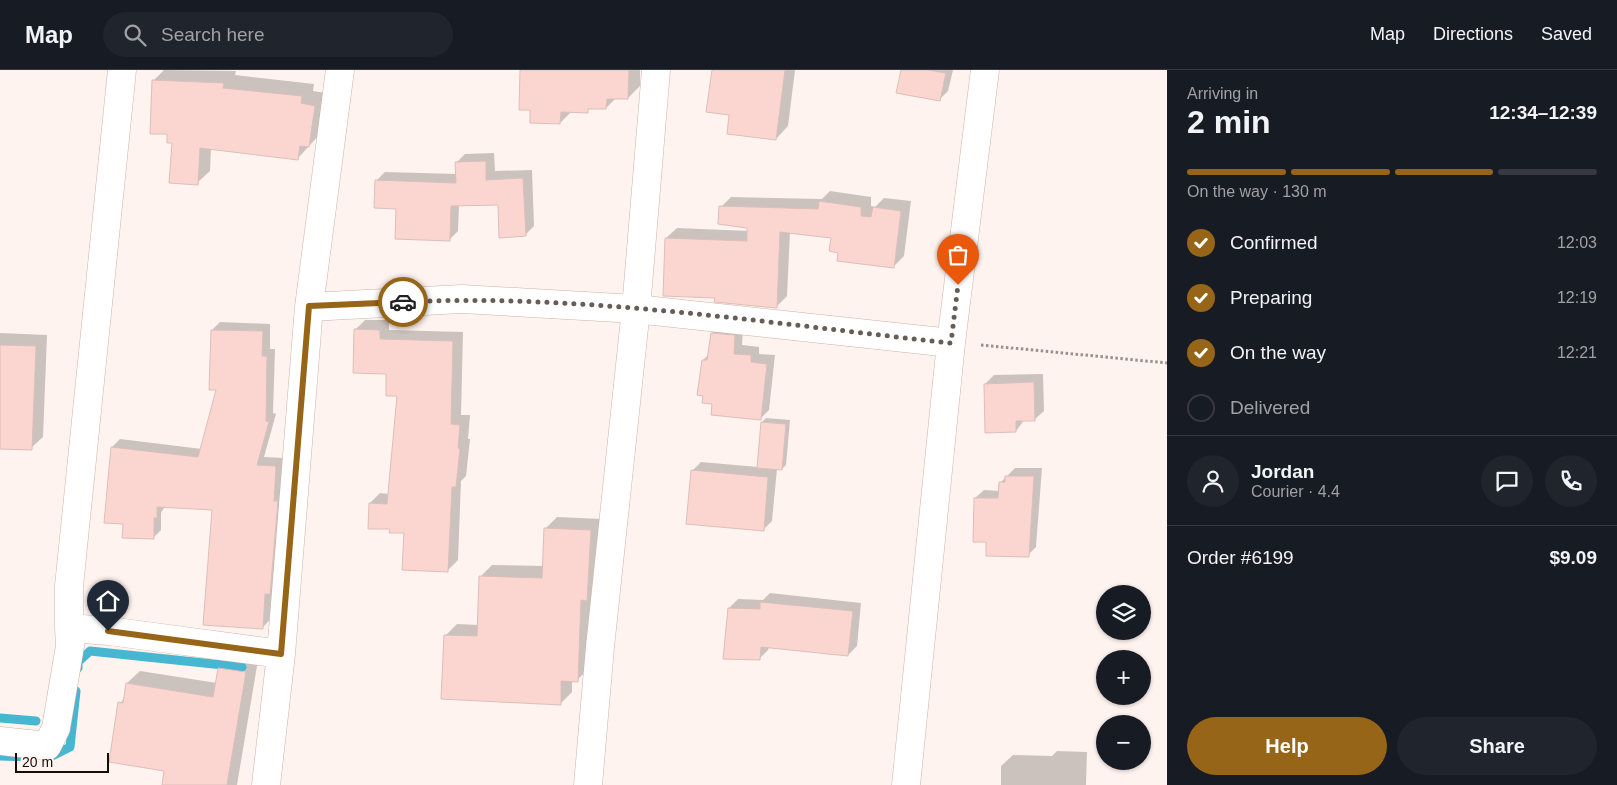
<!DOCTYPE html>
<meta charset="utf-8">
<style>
body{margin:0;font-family:Arial,sans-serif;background:#20242c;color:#f1f3f6;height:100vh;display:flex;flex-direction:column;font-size:19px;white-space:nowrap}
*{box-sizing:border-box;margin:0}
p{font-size:16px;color:#9ea1a6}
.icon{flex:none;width:28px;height:28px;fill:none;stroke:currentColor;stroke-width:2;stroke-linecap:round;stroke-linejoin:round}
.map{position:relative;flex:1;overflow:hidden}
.details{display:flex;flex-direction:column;background:#171b24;width:450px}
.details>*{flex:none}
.buttons{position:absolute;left:1096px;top:515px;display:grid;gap:10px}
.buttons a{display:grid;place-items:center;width:55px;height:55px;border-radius:50%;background:#171b24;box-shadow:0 1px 4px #0004;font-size:25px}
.scale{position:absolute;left:15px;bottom:12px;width:94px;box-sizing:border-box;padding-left:5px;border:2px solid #150c08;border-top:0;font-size:14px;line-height:18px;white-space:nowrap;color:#150c08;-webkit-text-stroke:4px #fef3ee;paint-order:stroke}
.pin{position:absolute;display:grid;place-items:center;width:42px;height:42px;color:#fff;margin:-51px -21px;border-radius:50% 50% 50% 0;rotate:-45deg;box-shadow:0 0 5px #0007}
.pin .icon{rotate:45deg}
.courier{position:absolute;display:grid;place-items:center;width:50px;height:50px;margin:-25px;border:4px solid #976518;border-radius:50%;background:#fff;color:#222;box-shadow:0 1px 6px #0007}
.head em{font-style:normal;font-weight:600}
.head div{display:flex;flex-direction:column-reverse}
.head{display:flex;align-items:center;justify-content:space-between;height:85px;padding:0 20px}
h1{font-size:32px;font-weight:600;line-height:38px}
.bar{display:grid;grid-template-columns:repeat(4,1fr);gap:8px 5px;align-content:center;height:60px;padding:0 20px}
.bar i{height:6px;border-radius:4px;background:#363941}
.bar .current{background:#976518}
.bar p{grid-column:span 4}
.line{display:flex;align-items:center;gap:12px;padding:0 20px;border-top:1px solid #363941}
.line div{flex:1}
.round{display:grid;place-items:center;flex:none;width:52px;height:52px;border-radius:26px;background:#20242c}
ol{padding:0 20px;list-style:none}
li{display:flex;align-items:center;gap:15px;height:55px}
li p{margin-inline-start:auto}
li .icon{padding:5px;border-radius:50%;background:#976518;color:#fff;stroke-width:4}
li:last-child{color:#9ea1a6}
li i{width:28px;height:28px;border:2px solid #363941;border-radius:50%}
.primary-button{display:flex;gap:10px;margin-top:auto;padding:10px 20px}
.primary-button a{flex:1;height:58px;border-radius:30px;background:#976518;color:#fff;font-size:20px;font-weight:600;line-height:58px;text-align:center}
.primary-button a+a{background:#20242c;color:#f1f3f6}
header{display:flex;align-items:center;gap:30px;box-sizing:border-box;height:70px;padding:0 25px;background:#171b24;border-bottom:1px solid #363941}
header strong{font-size:24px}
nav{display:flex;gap:28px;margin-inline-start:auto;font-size:18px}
.search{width:350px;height:45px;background:#20242c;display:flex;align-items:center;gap:12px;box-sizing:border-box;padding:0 18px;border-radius:28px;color:#9ea1a6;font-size:19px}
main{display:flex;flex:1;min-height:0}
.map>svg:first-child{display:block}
.shadow{fill:#0003}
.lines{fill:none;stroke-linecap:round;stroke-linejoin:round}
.stream{stroke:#47b7d1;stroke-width:9}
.building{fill:#fbd6d0;stroke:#dcbeba}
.street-casing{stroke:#cdb3a7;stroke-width:29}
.path{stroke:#9b908c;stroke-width:3;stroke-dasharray:2.5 2.5;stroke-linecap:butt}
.street{stroke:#fff;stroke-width:28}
.done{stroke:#675d58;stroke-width:5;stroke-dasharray:0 9}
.route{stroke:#976518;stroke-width:6}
</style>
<header>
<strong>Map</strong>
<div class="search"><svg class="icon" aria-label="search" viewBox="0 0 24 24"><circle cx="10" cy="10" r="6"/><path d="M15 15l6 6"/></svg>Search here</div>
<nav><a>Map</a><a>Directions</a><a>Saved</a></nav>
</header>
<main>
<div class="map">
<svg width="1167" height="715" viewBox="0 0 1167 715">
<rect width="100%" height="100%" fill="#fef3ee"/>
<path class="shadow" d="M 164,0 L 236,1 L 235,5 L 314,14 L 313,21 L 326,23 L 321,63 L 298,88 L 211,78 L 210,101 L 197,113 L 169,63 L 153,11 Z
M 522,0 L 640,0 L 640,16 L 628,28 L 616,28 L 606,38 L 591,37 L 587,41 L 572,41 L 560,53 L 532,39 Z
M 713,0 L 795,0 L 788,56 L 776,69 Z
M 902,0 L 953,0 L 948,21 L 939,30 Z
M 494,83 L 495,101 L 532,100 L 534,156 L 525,165 L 499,134 L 459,135 L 458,161 L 449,170 L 397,138 L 376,111 L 385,102 L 457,104 L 456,93 L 465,84 Z
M 830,121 L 871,127 L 871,136 L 875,137 L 884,128 L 911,131 L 904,186 L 894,196 L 839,182 L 833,167 L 790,162 L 787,226 L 777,236 L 716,227 L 666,168 L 677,158 L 749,161 L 749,157 L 721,137 L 731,127 L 822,129 Z
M 365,250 L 389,250 L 389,260 L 463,262 L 461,345 L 470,345 L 468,369 L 470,369 L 466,406 L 461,411 L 458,490 L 448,500 L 405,462 L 391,458 L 370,433 L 380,423 L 389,424 L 398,325 L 388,302 L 355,260 Z
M 220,252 L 270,254 L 270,279 L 275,279 L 273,343 L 276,344 L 264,387 L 284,388 L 270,550 L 262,558 L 213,439 L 165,436 L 161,443 L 161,460 L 153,468 L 124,453 L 112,377 L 120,369 L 202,379 L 218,318 L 212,260 Z
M 721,254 L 743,257 L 742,275 L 759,277 L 759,284 L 775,285 L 769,340 L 760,349 L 713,333 L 703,290 L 709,284 L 712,263 Z
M 0,263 L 47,265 L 43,367 L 31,378 L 0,377 Z
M 1043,304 L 1044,341 L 1035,349 L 1025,349 L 1016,361 L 985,314 L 994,305 Z
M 766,348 L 790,350 L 786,395 L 782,399 L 777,399 L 772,451 L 763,460 L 692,401 L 701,392 L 758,397 L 762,352 Z
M 1015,398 L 1042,398 L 1036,477 L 1028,485 L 987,471 L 975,428 L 984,420 L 1000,421 L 1000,413 Z
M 557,447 L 602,449 L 598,518 L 592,524 L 589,599 L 577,610 L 572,610 L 572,622 L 560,634 L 445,566 L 457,554 L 478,555 L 481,506 L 492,495 L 544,496 L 545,459 Z
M 770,523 L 861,533 L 857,576 L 848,585 L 769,577 L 768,580 L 759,589 L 729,538 L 738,529 L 763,530 Z
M 231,586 L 258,590 L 237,715 L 163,715 L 165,700 L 120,633 L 125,628 L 127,613 L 140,601 L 217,613 L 219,598 Z
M 1057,681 L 1087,682 L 1086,715 L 1001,715 L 1001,696 L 1013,685 L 1052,686 Z"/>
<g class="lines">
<path class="stream" d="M 78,598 L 78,592 L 90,581 L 242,597
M 0,648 L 36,651
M 0,686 L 30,687
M 48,688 L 70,677 L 76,621"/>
</g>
<path class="building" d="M 520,0 L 629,0 L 628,29 L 607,29 L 606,39 L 588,39 L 588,43 L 561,42 L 560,54 L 530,53 L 530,40 L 519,40 Z
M 712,0 L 785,0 L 776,70 L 727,64 L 729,45 L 706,42 Z
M 901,0 L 928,0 L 946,3 L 940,31 L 896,23 Z
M 152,10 L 224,13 L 223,18 L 302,26 L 301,33 L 315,36 L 309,77 L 300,76 L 298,90 L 200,78 L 198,115 L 169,113 L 172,73 L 167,73 L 167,64 L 150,64 Z
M 486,91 L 486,110 L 523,108 L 526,166 L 499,168 L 498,135 L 451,136 L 450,171 L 395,169 L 396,139 L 374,138 L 375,110 L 456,113 L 455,92 Z
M 819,131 L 861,137 L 861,146 L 871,147 L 873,137 L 901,141 L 894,198 L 837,191 L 838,183 L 829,181 L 831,168 L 780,162 L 777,238 L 714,232 L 715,228 L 663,226 L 665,168 L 747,171 L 747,158 L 718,154 L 719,136 L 818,139 Z
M 354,259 L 380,260 L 380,269 L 453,271 L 451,354 L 460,355 L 458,378 L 460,379 L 456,417 L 452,417 L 448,502 L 402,500 L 404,463 L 389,463 L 390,459 L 368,459 L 369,433 L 387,434 L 397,326 L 386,326 L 386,304 L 353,303 Z
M 211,260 L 263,261 L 262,286 L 267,286 L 266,351 L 269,352 L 257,395 L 276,396 L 274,431 L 278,431 L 270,524 L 265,524 L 263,559 L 203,555 L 212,440 L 157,437 L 157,448 L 154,448 L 154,469 L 122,468 L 123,454 L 104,453 L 111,377 L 198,387 L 216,320 L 209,320 Z
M 711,263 L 735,265 L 734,284 L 751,285 L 751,292 L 767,294 L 761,350 L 711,345 L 712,334 L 702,333 L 703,326 L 697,325 L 702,290 L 707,290 Z
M 0,275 L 36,276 L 32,380 L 0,379 Z
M 1034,312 L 1035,351 L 1016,351 L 1016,362 L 985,363 L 984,314 Z
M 761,352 L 786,354 L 782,400 L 757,398 Z
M 691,400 L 768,407 L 764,461 L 686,454 Z
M 1005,406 L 1034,406 L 1029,487 L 986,486 L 986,472 L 973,472 L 974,428 L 998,428 L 999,412 L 1005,412 Z
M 544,458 L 591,460 L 587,531 L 581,530 L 578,612 L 561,611 L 561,635 L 441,629 L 444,565 L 477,566 L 479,506 L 542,508 Z
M 760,532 L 853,541 L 848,586 L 761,577 L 760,590 L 723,589 L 728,538 L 760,539 Z
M 218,598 L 246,602 L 227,715 L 162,715 L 164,701 L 109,692 L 118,632 L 123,633 L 126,613 L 213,627 Z"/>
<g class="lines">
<defs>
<path id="street" d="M 309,237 L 462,229 L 636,239 L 951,273
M 69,558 L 69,516 L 122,0
M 0,671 L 47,676 L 56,658 L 70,576 L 69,558 L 109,561 L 281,584
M 266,715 L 281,584 L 309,237 L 340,0
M 588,715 L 600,577 L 636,239 L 656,0
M 906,715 L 951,273 L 985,0"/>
</defs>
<use href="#street" class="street-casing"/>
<path class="path" d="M 981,275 L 1167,293"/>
<use href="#street" class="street"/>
</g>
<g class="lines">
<path class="done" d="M 403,232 C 582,223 772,254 951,273 L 958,215"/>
<path class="route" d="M 108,561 L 281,584 L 309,236 L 403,232"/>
</g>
</svg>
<div class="buttons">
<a><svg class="icon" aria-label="layers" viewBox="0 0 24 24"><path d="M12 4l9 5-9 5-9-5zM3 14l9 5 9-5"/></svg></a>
<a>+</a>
<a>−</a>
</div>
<div class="scale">20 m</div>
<div class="pin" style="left:958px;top:215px;background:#ea580c"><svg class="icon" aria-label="bag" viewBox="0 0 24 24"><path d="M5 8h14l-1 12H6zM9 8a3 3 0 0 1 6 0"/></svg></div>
<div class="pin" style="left:108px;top:561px;background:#1f2937"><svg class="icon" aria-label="home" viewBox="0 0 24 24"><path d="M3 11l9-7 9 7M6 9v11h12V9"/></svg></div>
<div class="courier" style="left:403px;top:232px"><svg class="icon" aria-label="car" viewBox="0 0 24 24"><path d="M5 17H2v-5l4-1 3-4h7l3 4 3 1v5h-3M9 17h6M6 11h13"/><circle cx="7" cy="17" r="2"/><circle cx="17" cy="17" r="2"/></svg></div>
</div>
<section class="details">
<div class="head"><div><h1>2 min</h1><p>Arriving in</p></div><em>12:34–12:39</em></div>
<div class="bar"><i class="current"></i><i class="current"></i><i class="current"></i><i></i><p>On the way · 130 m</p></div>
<ol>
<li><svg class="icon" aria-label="check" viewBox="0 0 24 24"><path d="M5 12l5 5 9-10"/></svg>Confirmed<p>12:03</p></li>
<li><svg class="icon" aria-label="check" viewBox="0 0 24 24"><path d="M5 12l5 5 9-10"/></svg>Preparing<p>12:19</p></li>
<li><svg class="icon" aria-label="check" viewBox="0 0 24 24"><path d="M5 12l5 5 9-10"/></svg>On the way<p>12:21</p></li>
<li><i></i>Delivered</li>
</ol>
<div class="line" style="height:90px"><a class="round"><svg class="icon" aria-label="person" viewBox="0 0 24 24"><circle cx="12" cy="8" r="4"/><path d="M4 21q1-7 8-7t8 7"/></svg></a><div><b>Jordan</b><p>Courier · 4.4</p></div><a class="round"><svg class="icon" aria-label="chat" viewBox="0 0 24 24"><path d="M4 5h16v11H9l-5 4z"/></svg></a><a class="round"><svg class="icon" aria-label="phone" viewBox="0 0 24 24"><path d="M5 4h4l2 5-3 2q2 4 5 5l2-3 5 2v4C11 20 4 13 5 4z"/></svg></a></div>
<div class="line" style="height:65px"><div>Order #6199</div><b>$9.09</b></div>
<div class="primary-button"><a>Help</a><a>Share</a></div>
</section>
</main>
